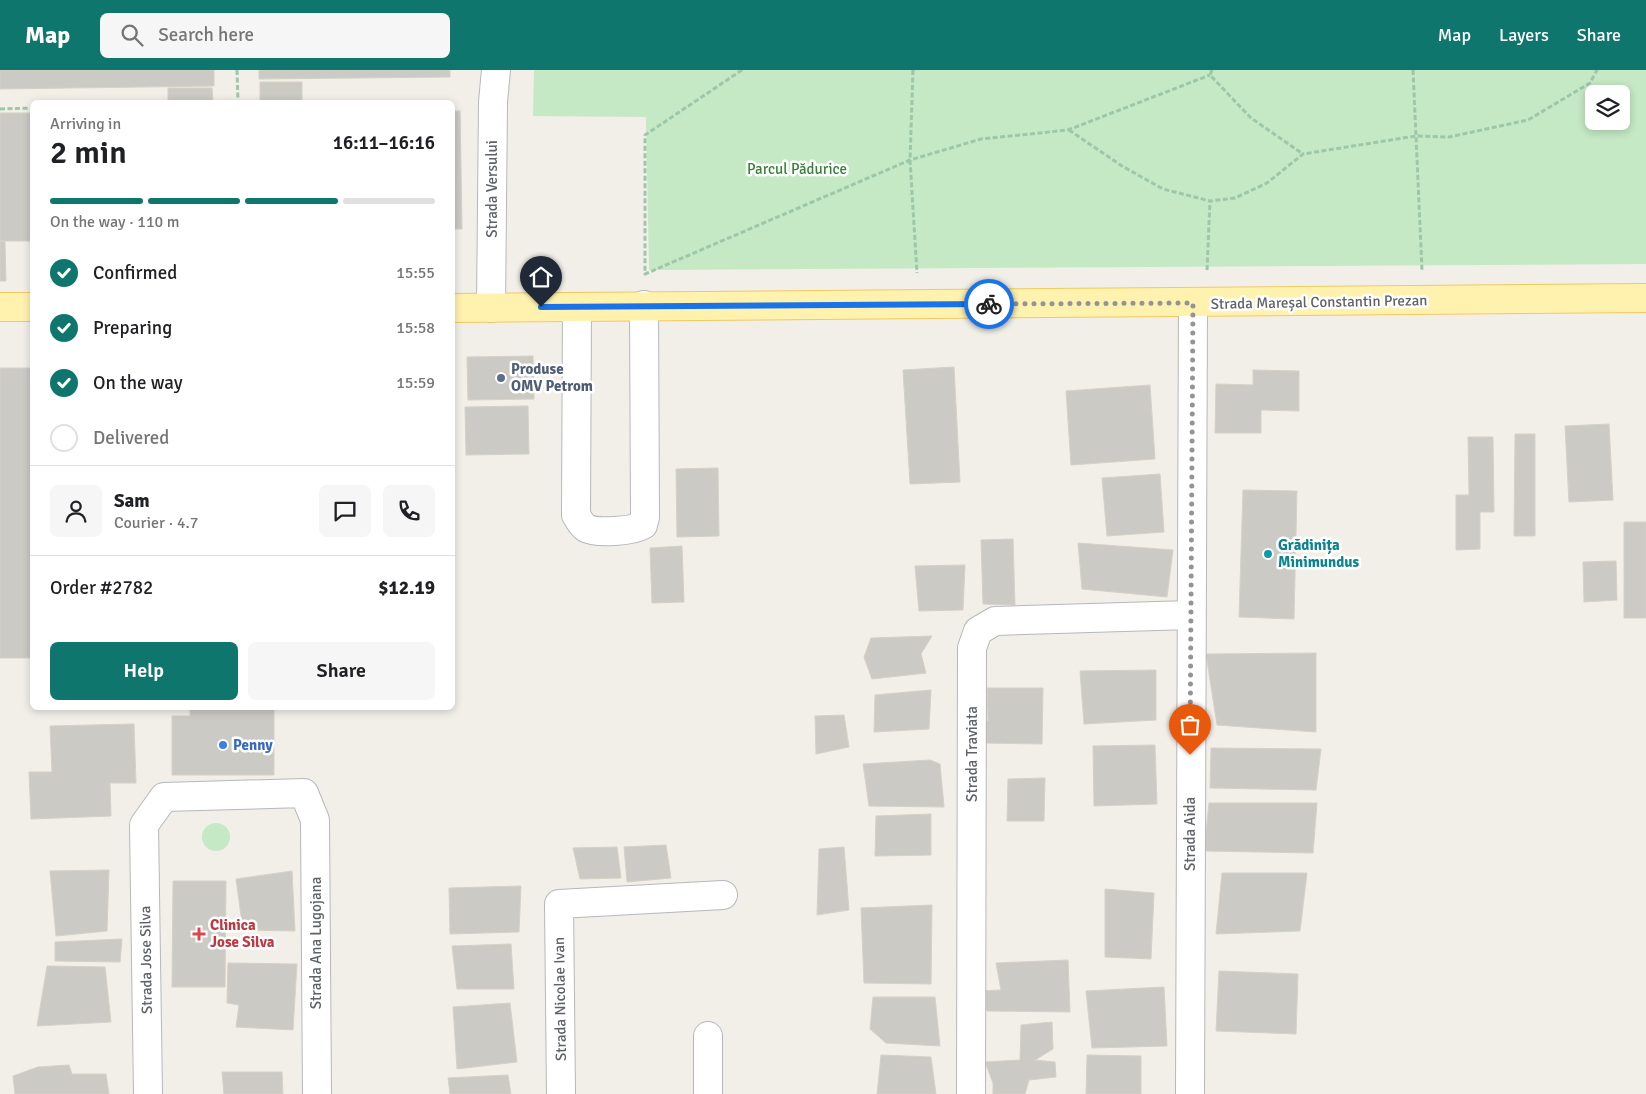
<!DOCTYPE html>
<meta charset="utf-8">
<style>
body{margin:0;font-family:Signika,sans-serif;background:#f6f6f6;color:#202124;height:100vh;display:flex;flex-direction:column;font-size:19px;white-space:nowrap}
*{box-sizing:border-box;margin:0}
p{font-size:16px;color:#757577}
.icon{flex:none;width:28px;height:28px;fill:none;stroke:currentColor;stroke-width:2;stroke-linecap:round;stroke-linejoin:round}
.map{position:relative;flex:1;overflow:hidden}
.side{position:absolute;left:30px;top:30px;width:425px;height:610px;display:flex;flex-direction:column;background:#fff;border-radius:8px;box-shadow:0 2px 8px #0003}
.side>*{flex:none}
.tools{position:absolute;left:1585px;top:15px;display:grid;gap:10px}
.tools a{display:grid;place-items:center;width:45px;height:45px;border-radius:8px;background:#fff;box-shadow:0 2px 8px #0003;font-size:25px}
.pin{position:absolute;display:grid;place-items:center;width:42px;height:42px;color:#fff;margin:-51px -21px;border-radius:50% 50% 50% 0;rotate:-45deg;box-shadow:0 0 5px #0007}
.pin .icon{rotate:45deg}
.courier{position:absolute;display:grid;place-items:center;width:50px;height:50px;margin:-25px;border:4px solid #1a73e8;border-radius:50%;background:#fff;color:#222;box-shadow:0 1px 6px #0007}
.summary em{font-style:normal;font-weight:600}
.summary div{display:flex;flex-direction:column-reverse}
.summary{display:flex;align-items:center;justify-content:space-between;height:85px;padding:0 20px}
h1{font-size:32px;font-weight:600;line-height:38px}
.bar{display:grid;grid-template-columns:repeat(4,1fr);gap:8px 5px;align-content:center;height:60px;padding:0 20px}
.bar i{height:6px;border-radius:4px;background:#e0e0e0}
.bar .selected{background:#0f766e}
.bar p{grid-column:span 4}
.line{display:flex;align-items:center;gap:12px;padding:0 20px;border-top:1px solid #e0e0e0}
.line div{flex:1}
.round{display:grid;place-items:center;flex:none;width:52px;height:52px;border-radius:8px;background:#f6f6f6}
ol{padding:0 20px;list-style:none}
li{display:flex;align-items:center;gap:15px;height:55px}
li p{margin-inline-start:auto}
li .icon{padding:5px;border-radius:50%;background:#0f766e;color:#fff;stroke-width:4}
li:last-child{color:#757577}
li i{width:28px;height:28px;border:2px solid #e0e0e0;border-radius:50%}
.button{display:flex;gap:10px;margin-top:auto;padding:10px 20px}
.button a{flex:1;height:58px;border-radius:8px;background:#0f766e;color:#fff;font-size:20px;font-weight:600;line-height:58px;text-align:center}
.button a+a{background:#f6f6f6;color:#202124}
header{display:flex;align-items:center;gap:30px;box-sizing:border-box;height:70px;padding:0 25px;background:#0f766e;color:#fff}
header strong{font-size:24px}
nav{display:flex;gap:28px;margin-inline-start:auto;font-size:18px}
.search{width:350px;height:45px;background:#f6f6f6;display:flex;align-items:center;gap:12px;box-sizing:border-box;padding:0 18px;border-radius:8px;color:#757577;font-size:19px}
.map>svg:first-child{display:block}
.green{fill:#c5e8c5;fill-rule:evenodd}
.building{fill:#cccac5;stroke:#d6d1c6}
.lines{fill:none;stroke-linecap:round;stroke-linejoin:round}
.minor-casing{stroke:#b5b8bc;stroke-width:30}
.major-casing{stroke:#f2c960;stroke-width:30}
.path{stroke:#9cc7a9;stroke-width:3;stroke-dasharray:5 2.5;stroke-linecap:butt}
.minor{stroke:#fff;stroke-width:28}
.major{stroke:#fff2af;stroke-width:28}
.done{stroke:#929495;stroke-width:5;stroke-dasharray:0 9}
.route{stroke:#1a73e8;stroke-width:6}
.service-dot{fill:#5c6f8a;stroke:#fff;stroke-width:2}
.culture-dot{fill:#0f9aa8;stroke:#fff;stroke-width:2}
.shop-dot{fill:#3f7fe0;stroke:#fff;stroke-width:2}
.health-dot{fill:#e0444e;stroke:#fff;stroke-width:2}
.labels{text-anchor:middle;stroke-width:5;stroke-linejoin:round;paint-order:stroke}
.park-label{font-size:15px;fill:#348238;stroke:#fff}
.street-label{font-size:15px;fill:#5f6368;stroke:#fff}
.service-label{font-size:15px;font-weight:bold;fill:#4e5e75;stroke:#fff;text-anchor:start}
.culture-label{font-size:15px;font-weight:bold;fill:#0d838f;stroke:#fff;text-anchor:start}
.shop-label{font-size:15px;font-weight:bold;fill:#366cbe;stroke:#fff;text-anchor:start}
.health-label{font-size:15px;font-weight:bold;fill:#be3a42;stroke:#fff;text-anchor:start}
</style>
<header>
<strong>Map</strong>
<div class="search"><svg class="icon" aria-label="search" viewBox="0 0 24 24"><circle cx="10" cy="10" r="6"/><path d="M15 15l6 6"/></svg>Search here</div>
<nav><a>Map</a><a>Layers</a><a>Share</a></nav>
</header>
<div class="map">
<svg width="1646" height="1024" viewBox="0 0 1646 1024">
<rect width="100%" height="100%" fill="#f1efe8"/>
<path class="green" d="M 534,0 L 1646,0 L 1646,194 L 649,200 L 646,47 L 533,46 ZM 1594,24 L 1621,24 L 1621,51 L 1594,51 Z
M202 767a14 14 0 1 1 28 0a14 14 0 1 1-28 0Z"/>
<path class="building" d="M 0,0 L 214,0 L 214,16 L 0,19 Z
M 259,0 L 450,0 L 450,7 L 259,9 Z
M 260,12 L 302,12 L 302,32 L 260,32 Z
M 168,18 L 212,18 L 213,32 L 168,32 Z
M 452,41 L 460,41 L 462,159 L 452,159 Z
M 0,43 L 31,43 L 31,171 L 0,171 Z
M 0,171 L 5,171 L 6,211 L 0,211 Z
M 533,286 L 534,329 L 468,330 L 467,287 Z
M 954,297 L 960,412 L 910,414 L 903,300 Z
M 0,298 L 32,298 L 32,588 L 0,588 Z
M 1253,300 L 1299,301 L 1299,341 L 1261,340 L 1261,363 L 1215,363 L 1216,314 L 1253,315 Z
M 1150,315 L 1155,389 L 1071,395 L 1066,321 Z
M 528,336 L 529,384 L 466,385 L 465,337 Z
M 1609,354 L 1613,430 L 1569,432 L 1565,356 Z
M 1515,364 L 1535,364 L 1535,466 L 1514,466 Z
M 1468,367 L 1493,367 L 1494,442 L 1480,442 L 1480,479 L 1456,480 L 1456,425 L 1469,425 Z
M 718,398 L 719,466 L 677,467 L 676,399 Z
M 1160,404 L 1164,462 L 1107,466 L 1102,408 Z
M 1243,420 L 1297,421 L 1294,549 L 1239,547 Z
M 1624,452 L 1646,452 L 1646,548 L 1624,548 Z
M 1013,469 L 1015,535 L 983,534 L 981,470 Z
M 1078,473 L 1173,480 L 1167,527 L 1082,519 Z
M 682,476 L 684,532 L 652,533 L 650,478 Z
M 1616,491 L 1617,530 L 1584,532 L 1583,492 Z
M 965,495 L 963,540 L 919,541 L 915,496 Z
M 932,566 L 921,584 L 926,603 L 872,609 L 864,587 L 871,568 Z
M 1316,583 L 1316,662 L 1217,655 L 1206,584 Z
M 1156,600 L 1156,650 L 1084,654 L 1080,601 Z
M 987,618 L 1043,618 L 1042,674 L 981,673 L 980,652 L 988,651 Z
M 931,620 L 929,659 L 874,662 L 875,625 Z
M 190,638 L 274,638 L 274,705 L 172,705 L 172,646 L 190,646 Z
M 844,645 L 849,677 L 816,684 L 815,646 Z
M 134,654 L 136,713 L 110,713 L 111,746 L 31,749 L 29,702 L 52,702 L 50,656 Z
M 1155,675 L 1157,734 L 1094,736 L 1093,676 Z
M 1211,678 L 1321,679 L 1316,720 L 1210,718 Z
M 930,690 L 940,694 L 944,737 L 869,736 L 863,694 Z
M 1045,708 L 1044,751 L 1007,751 L 1008,709 Z
M 1209,733 L 1317,733 L 1313,783 L 1204,781 Z
M 931,744 L 931,785 L 875,786 L 876,746 Z
M 666,775 L 671,808 L 627,812 L 624,777 Z
M 617,777 L 621,808 L 580,809 L 573,778 Z
M 844,777 L 849,840 L 817,845 L 819,779 Z
M 109,800 L 107,861 L 56,866 L 50,801 Z
M 292,801 L 295,861 L 243,860 L 236,809 Z
M 1222,803 L 1307,803 L 1300,861 L 1216,864 Z
M 173,811 L 226,811 L 225,917 L 172,917 Z
M 521,816 L 519,862 L 450,864 L 449,818 Z
M 1105,819 L 1154,823 L 1151,889 L 1105,887 Z
M 932,835 L 931,914 L 864,913 L 861,838 Z
M 122,869 L 120,892 L 55,891 L 55,872 Z
M 511,874 L 514,919 L 457,919 L 452,876 Z
M 1068,890 L 1070,942 L 987,941 L 978,921 L 1001,920 L 996,893 Z
M 228,893 L 297,894 L 293,960 L 236,957 L 239,935 L 227,933 Z
M 47,896 L 105,897 L 111,952 L 37,956 Z
M 1219,901 L 1298,904 L 1296,964 L 1216,961 Z
M 1164,917 L 1167,976 L 1092,978 L 1086,921 Z
M 873,927 L 935,927 L 940,976 L 886,973 L 870,959 Z
M 510,933 L 517,992 L 457,999 L 453,937 Z
M 1052,952 L 1053,979 L 1035,990 L 1055,992 L 1056,1007 L 1029,1010 L 1025,1024 L 993,1024 L 993,1013 L 985,992 L 1020,990 L 1021,955 Z
M 881,985 L 931,987 L 936,1024 L 877,1024 Z
M 1087,985 L 1141,986 L 1141,1024 L 1086,1024 Z
M 69,995 L 72,1004 L 106,1004 L 109,1024 L 15,1024 L 13,1006 L 38,997 Z
M 222,1002 L 282,1002 L 283,1024 L 224,1024 Z
M 508,1005 L 511,1024 L 450,1024 L 448,1008 Z"/>
<g class="lines">
<defs>
<path id="minor" d="M 577,237 L 576,445 C 579,450 582,456 586,458 C 597,464 633,461 643,455 L 645,447 L 644,235
M 491,238 L 493,32 L 496,0
M 708,966 L 708,1024
M 148,1024 L 144,755 L 164,727 L 304,723 L 315,750 L 317,1024
M 561,1024 L 559,834 L 723,825
M 971,1024 L 972,578 L 978,561 L 995,551 L 1190,545
M 1190,1024 L 1193,233"/>
<path id="major" d="M 0,237 L 32,237
M 452,238 L 1646,228"/>
</defs>
<use href="#minor" class="minor-casing"/>
<use href="#major" class="major-casing"/>
<path class="path" d="M 237,0 L 238,32
M 742,0 L 645,65 L 645,204 L 910,90 L 981,69 L 1068,60 L 1210,5
M 913,0 L 910,90 L 917,203
M 1212,0 L 1210,5 L 1251,48 L 1303,84
M 1413,0 L 1422,200
M 0,39 L 32,38
M 1069,60 L 1122,96 L 1163,119 L 1210,131 L 1235,128 L 1267,113 L 1303,84 L 1416,66 L 1449,67 L 1528,50 L 1590,13 L 1597,0
M 1207,200 L 1210,131"/>
<use href="#minor" class="minor"/>
<use href="#major" class="major"/>
</g>
<g class="lines">
<path class="done" d="M 989,234 L 1193,233 L 1190,685"/>
<path class="route" d="M 541,237 L 989,234"/>
</g>
<circle class="service-dot" cx="501" cy="308" r="5"/>
<circle class="culture-dot" cx="1268" cy="484" r="5"/>
<circle class="shop-dot" cx="223" cy="675" r="5"/>
<path class="health-dot" d="M196.5 856.5h5v5h5v5h-5v5h-5v-5h-5v-5h5z"/>
<g class="labels">
<g class="park-label">
<text x="797" y="104">Parcul Pădurice</text>
</g>
<g class="street-label">
<text transform="translate(492 119) rotate(-90)" y="5">Strada Versului</text>
<text transform="translate(1319 232) rotate(-1)" y="5">Strada Mareșal Constantin Prezan</text>
<text transform="translate(972 684) rotate(-90)" y="5">Strada Traviata</text>
<text transform="translate(1190 764) rotate(-90)" y="5">Strada Aida</text>
<text transform="translate(316 873) rotate(-90)" y="5">Strada Ana Lugojana</text>
<text transform="translate(146 890) rotate(-91)" y="5">Strada Jose Silva</text>
<text transform="translate(560 929) rotate(-91)" y="5">Strada Nicolae Ivan</text>
</g>
<g class="service-label">
<text x="511" y="304">Produse<tspan x="511" dy="17">OMV Petrom</tspan></text>
</g>
<g class="culture-label">
<text x="1278" y="480">Grădinița<tspan x="1278" dy="17">Minimundus</tspan></text>
</g>
<g class="shop-label">
<text x="233" y="680">Penny</text>
</g>
<g class="health-label">
<text x="210" y="860">Clinica<tspan x="210" dy="17">Jose Silva</tspan></text>
</g>
</g>
</svg>
<div class="tools">
<a><svg class="icon" aria-label="layers" viewBox="0 0 24 24"><path d="M12 4l9 5-9 5-9-5zM3 14l9 5 9-5"/></svg></a>
</div>
<div class="pin" style="left:1190px;top:685px;background:#ea580c"><svg class="icon" aria-label="bag" viewBox="0 0 24 24"><path d="M5 8h14l-1 12H6zM9 8a3 3 0 0 1 6 0"/></svg></div>
<div class="pin" style="left:541px;top:237px;background:#1f2937"><svg class="icon" aria-label="home" viewBox="0 0 24 24"><path d="M3 11l9-7 9 7M6 9v11h12V9"/></svg></div>
<div class="courier" style="left:989px;top:234px"><svg class="icon" aria-label="bike" viewBox="0 0 24 24"><circle cx="6" cy="16" r="4"/><circle cx="18" cy="16" r="4"/><path d="M6 16l4-8h5l3 8M10 8l3 8H6M13 5h3"/></svg></div>
<section class="side">
<div class="summary"><div><h1>2 min</h1><p>Arriving in</p></div><em>16:11–16:16</em></div>
<div class="bar"><i class="selected"></i><i class="selected"></i><i class="selected"></i><i></i><p>On the way · 110 m</p></div>
<ol>
<li><svg class="icon" aria-label="check" viewBox="0 0 24 24"><path d="M5 12l5 5 9-10"/></svg>Confirmed<p>15:55</p></li>
<li><svg class="icon" aria-label="check" viewBox="0 0 24 24"><path d="M5 12l5 5 9-10"/></svg>Preparing<p>15:58</p></li>
<li><svg class="icon" aria-label="check" viewBox="0 0 24 24"><path d="M5 12l5 5 9-10"/></svg>On the way<p>15:59</p></li>
<li><i></i>Delivered</li>
</ol>
<div class="line" style="height:90px"><a class="round"><svg class="icon" aria-label="person" viewBox="0 0 24 24"><circle cx="12" cy="8" r="4"/><path d="M4 21q1-7 8-7t8 7"/></svg></a><div><b>Sam</b><p>Courier · 4.7</p></div><a class="round"><svg class="icon" aria-label="chat" viewBox="0 0 24 24"><path d="M4 5h16v11H9l-5 4z"/></svg></a><a class="round"><svg class="icon" aria-label="phone" viewBox="0 0 24 24"><path d="M5 4h4l2 5-3 2q2 4 5 5l2-3 5 2v4C11 20 4 13 5 4z"/></svg></a></div>
<div class="line" style="height:65px"><div>Order #2782</div><b>$12.19</b></div>
<div class="button"><a>Help</a><a>Share</a></div>
</section>
</div>
